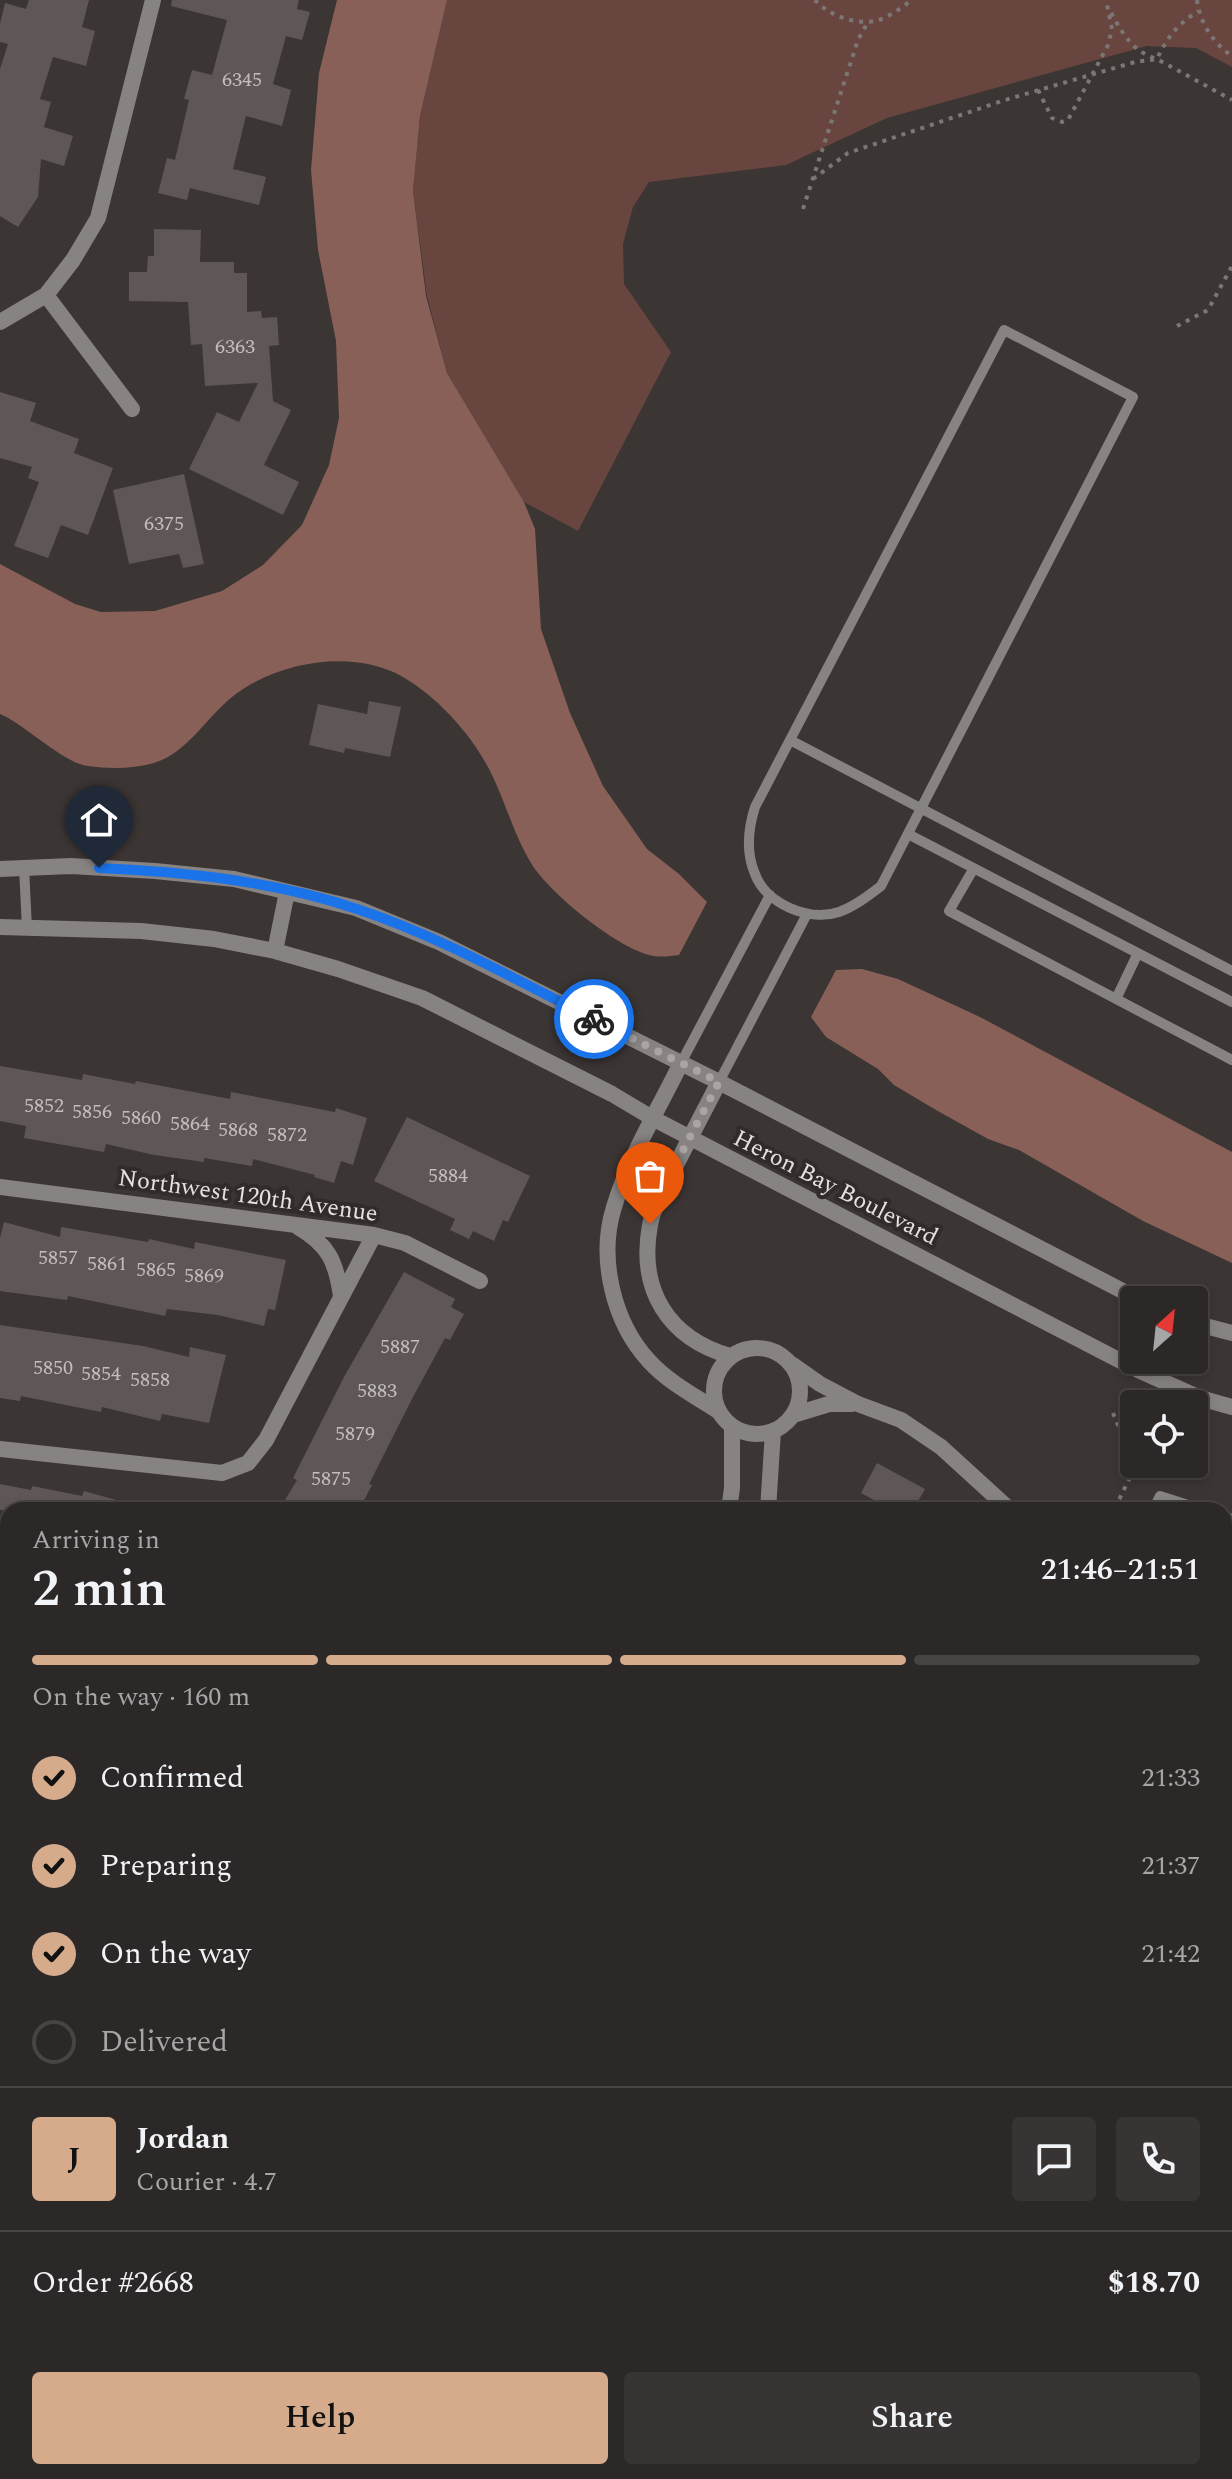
<!DOCTYPE html>
<meta charset="utf-8">
<style>
body{margin:0;font-family:Spectral,serif;background:#383433;color:#f1f3f6;height:100vh;display:flex;flex-direction:column;font-size:30px;white-space:nowrap}
*{box-sizing:border-box;margin:0}
p{font-size:26px;color:#a6a6a7}
.icon{flex:none;width:44px;height:44px;fill:none;stroke:currentColor;stroke-width:2;stroke-linecap:round;stroke-linejoin:round}
.map{position:relative;flex:1;overflow:hidden}
.drawer{position:absolute;left:0px;top:1502px;width:1232px;height:978px;display:flex;flex-direction:column;background:#2c2827;border-radius:24px 24px 0 0;box-shadow:0 4px 12px #0003,0 0 0 2px #484444}
.drawer>*{flex:none}
.needle{width:52px;rotate:27deg}
.buttons{position:absolute;left:1120px;top:1286px;display:grid;gap:16px}
.buttons a{display:grid;place-items:center;width:88px;height:88px;border-radius:8px;background:#2c2827;box-shadow:0 4px 12px #0003,0 0 0 2px #484444;font-size:40px}
.pin{position:absolute;display:grid;place-items:center;width:68px;height:68px;color:#fff;margin:-82px -34px;border-radius:50% 50% 50% 0;rotate:-45deg;box-shadow:0 0 8px #0007}
.pin .icon{rotate:45deg}
.courier{position:absolute;display:grid;place-items:center;width:80px;height:80px;margin:-40px;border:6px solid #1a73e8;border-radius:50%;background:#fff;color:#222;box-shadow:0 2px 10px #0007}
.headline em{font-style:normal;font-weight:600}
.headline div{display:flex;flex-direction:column-reverse}
.headline{display:flex;align-items:center;justify-content:space-between;height:136px;padding:0 32px}
h1{font-size:52px;font-weight:600;line-height:60px}
.bar{display:grid;grid-template-columns:repeat(4,1fr);gap:12px 8px;align-content:center;height:96px;padding:0 32px}
.bar i{height:10px;border-radius:6px;background:#484444}
.bar .current{background:#d6ab8b}
.bar p{grid-column:span 4}
.line{display:flex;align-items:center;gap:20px;padding:0 32px;border-top:2px solid #484444}
.line div{flex:1}
.round{display:grid;place-items:center;flex:none;width:84px;height:84px;border-radius:8px;background:#383433}
ol{padding:0 32px;list-style:none}
li{display:flex;align-items:center;gap:24px;height:88px}
li p{margin-inline-start:auto}
li .icon{padding:8px;border-radius:50%;background:#d6ab8b;color:#111;stroke-width:4}
li:last-child{color:#a6a6a7}
li i{width:44px;height:44px;border:4px solid #484444;border-radius:50%}
.button{display:flex;gap:16px;margin-top:auto;padding:16px 32px}
.button a{flex:1;height:92px;border-radius:8px;background:#d6ab8b;color:#111;font-size:32px;font-weight:600;line-height:92px;text-align:center}
.button a+a{background:#383433;color:#f1f3f6}
.map>svg:first-child{display:block}
.green{fill:#68463f}
.water{fill:#886058}
.building{fill:#5e5755}
.lines{fill:none;stroke-linecap:round;stroke-linejoin:round}
.path{stroke:#7c7776;stroke-width:4;stroke-dasharray:4 6;stroke-linecap:butt}
.service{stroke:#878383;stroke-width:10}
.minor{stroke:#878383;stroke-width:16}
.tertiary{stroke:#878383;stroke-width:16}
.done{stroke:#aaa5a4;stroke-width:8;stroke-dasharray:0 14.4}
.route{stroke:#1a73e8;stroke-width:10}
.labels{text-anchor:middle;stroke-width:8;stroke-linejoin:round;paint-order:stroke}
.number-label{font-size:20px;fill:#c3bebd}
.street-label{font-size:24px;fill:#e5e1e0;stroke:#312b2a}
</style>
<div class="map">
<svg width="1232" height="2479" viewBox="0 0 1232 2479">
<rect width="100%" height="100%" fill="#3b3534"/>
<path class="green" d="M 447,0 L 1232,0 L 1232,67 L 1196,48 L 1147,46 L 887,118 L 786,165 L 649,182 L 633,207 L 623,244 L 624,284 L 671,352 L 578,531 L 524,502 L 447,373 L 427,296 L 413,191 L 420,116 Z"/>
<path class="water" d="M 337,0 L 447,0 L 420,116 L 413,191 L 426,296 L 447,373 L 524,502 L 535,529 L 541,629 L 570,713 L 603,786 L 647,849 L 679,874 L 707,902 L 679,955 C 670,956 659,958 649,955 C 615,946 549,893 531,863 C 514,835 506,804 492,775 C 474,737 439,698 403,677 C 352,648 276,662 232,697 C 206,718 187,753 154,763 C 133,769 109,769 88,766 C 63,763 26,725 0,714 L 0,564 L 75,604 L 101,612 L 155,611 L 222,591 L 263,565 L 302,525 L 329,465 L 339,418 L 336,341 L 318,250 L 311,170 L 319,73 Z
M 862,969 L 898,979 L 980,1017 L 1232,1152 L 1232,1263 L 1143,1221 L 1019,1150 L 988,1139 L 936,1110 L 894,1085 L 878,1069 L 826,1037 L 811,1017 L 836,970 Z"/>
<path class="building" d="M 29,0 L 89,0 L 82,27 L 95,31 L 86,66 L 53,57 L 40,99 L 51,102 L 44,127 L 73,136 L 64,166 L 41,159 L 38,197 L 18,227 L 0,216 L 0,69 L 8,44 L 0,42 L 0,24 L 5,3 L 26,9 Z
M 172,0 L 299,0 L 297,9 L 310,12 L 302,40 L 286,36 L 273,84 L 291,90 L 282,126 L 246,116 L 233,169 L 266,177 L 259,205 L 190,188 L 187,200 L 158,193 L 167,158 L 175,160 L 189,100 L 184,99 L 192,70 L 212,75 L 227,20 L 171,6 Z
M 154,229 L 201,230 L 200,262 L 234,262 L 234,273 L 247,273 L 247,312 L 261,311 L 262,318 L 277,317 L 279,345 L 269,346 L 273,401 L 291,410 L 264,465 L 299,482 L 283,515 L 189,469 L 217,412 L 239,422 L 258,383 L 205,386 L 202,344 L 191,345 L 188,302 L 129,301 L 129,272 L 147,272 L 148,256 L 154,256 Z
M 0,392 L 36,403 L 30,421 L 79,439 L 74,453 L 113,468 L 88,535 L 61,525 L 48,558 L 14,546 L 39,482 L 28,478 L 32,467 L 0,458 Z
M 184,474 L 204,564 L 183,568 L 179,554 L 129,564 L 113,490 Z
M 369,701 L 401,707 L 390,757 L 345,748 L 344,753 L 309,745 L 318,704 L 367,714 Z
M 0,1066 L 82,1080 L 83,1074 L 135,1084 L 136,1081 L 230,1099 L 231,1092 L 335,1112 L 336,1108 L 367,1118 L 353,1165 L 341,1161 L 334,1183 L 314,1177 L 315,1175 L 253,1159 L 252,1166 L 204,1158 L 204,1162 L 154,1155 L 106,1144 L 104,1152 L 24,1138 L 26,1126 L 0,1121 Z
M 407,1117 L 530,1176 L 508,1222 L 503,1220 L 494,1241 L 473,1231 L 469,1239 L 450,1230 L 455,1219 L 374,1181 Z
M 4,1222 L 60,1237 L 61,1227 L 148,1242 L 149,1239 L 194,1249 L 195,1242 L 286,1260 L 275,1310 L 268,1309 L 264,1326 L 218,1315 L 167,1309 L 165,1316 L 68,1296 L 67,1300 L 0,1291 L 0,1238 Z
M 404,1272 L 455,1299 L 451,1307 L 464,1314 L 450,1340 L 445,1338 L 413,1397 L 369,1484 L 372,1485 L 359,1510 L 279,1510 L 297,1480 L 293,1478 L 344,1377 Z
M 0,1325 L 143,1346 L 189,1357 L 190,1347 L 226,1355 L 209,1423 L 162,1414 L 160,1421 L 102,1407 L 101,1412 L 21,1396 L 20,1401 L 0,1398 Z
M 877,1463 L 925,1489 L 913,1510 L 892,1510 L 861,1493 Z
M 0,1484 L 31,1490 L 32,1486 L 82,1496 L 84,1491 L 134,1505 L 134,1510 L 0,1510 Z"/>
<g class="lines">
<path class="path" d="M 815,0 C 829,16 858,26 879,20 C 891,16 902,7 912,0
M 1197,0 C 1200,23 1213,43 1232,56
M 1111,13 C 1123,34 1133,52 1157,59 C 1167,37 1178,24 1198,11
M 1038,90 L 1052,118 L 1062,122 L 1068,120 L 1108,45 L 1112,29 L 1106,0
M 813,179 L 848,153 L 1005,100 L 1135,62 L 1157,59 L 1232,100
M 803,209 L 858,40 L 868,22
M 1177,326 L 1208,310 L 1232,266
M 1113,1413 L 1135,1467 L 1114,1510"/>
<path class="service" d="M 1004,330 L 1133,397 L 881,886 C 868,896 855,906 839,912 C 809,922 766,904 755,874 C 746,853 748,829 755,807 Z
M 790,740 L 1232,971
M 908,834 L 1232,1002
M 24,867 L 27,929
M 974,868 L 949,911 L 1232,1060
M 1116,999 L 1138,953
M 681,1063 L 770,895
M 719,1082 L 807,914
M 1153,1510 L 1160,1496 L 1204,1510
M 1224,1516 L 1232,1519
M 1224,1576 L 1232,1580
M 607,2472 L 607,2479"/>
<path class="minor" d="M 46,295 L 132,409
M 0,322 L 46,295 L 73,260 L 98,218 L 153,0
M 681,1063 C 658,1110 629,1157 614,1207 C 598,1258 613,1322 649,1361 C 668,1382 695,1396 718,1411
M 719,1082 C 705,1109 691,1136 677,1163 C 667,1182 654,1204 650,1225 C 638,1290 668,1338 730,1356
M 0,1187 L 374,1235 L 405,1243 L 480,1281
M 298,1227 C 329,1245 336,1262 341,1296
M714 1391a43 43 0 1 1 86 0a43 43 0 1 1-86 0Z
M 793,1365 L 820,1384 L 858,1404 L 901,1420 L 941,1447 L 1010,1510
M 793,1415 L 829,1404 L 852,1404
M 0,1449 L 222,1473 L 248,1463 L 266,1440 L 374,1235
M 729,1510 L 732,1488 L 732,1426
M 768,1510 L 773,1431
M 1224,1644 L 1232,1648
M 0,1961 L 8,1952
M 295,2472 L 297,2479"/>
<path class="tertiary" d="M 0,869 L 71,866 L 155,871 L 234,879 L 356,908 L 439,942 L 719,1082 L 1140,1300
M 0,927 L 141,931 L 214,939 L 275,951 L 338,969 L 422,998 L 612,1094 L 654,1119 L 1138,1370 L 1200,1398 L 1232,1407
M 275,951 L 287,892
M 1194,1323 L 1232,1333"/>
</g>
<g class="lines">
<path class="done" d="M 594,1019 L 719,1082 L 664,1186 L 650,1224"/>
<path class="route" d="M 99,868 C 186,872 274,881 357,909 C 439,936 516,980 594,1019"/>
</g>
<g class="labels">
<g class="number-label">
<text x="242" y="86">6345</text>
<text x="235" y="353">6363</text>
<text x="164" y="530">6375</text>
<text x="44" y="1112">5852</text>
<text x="92" y="1118">5856</text>
<text x="141" y="1124">5860</text>
<text x="190" y="1130">5864</text>
<text x="238" y="1136">5868</text>
<text x="287" y="1141">5872</text>
<text x="448" y="1182">5884</text>
<text x="58" y="1264">5857</text>
<text x="107" y="1270">5861</text>
<text x="156" y="1276">5865</text>
<text x="204" y="1282">5869</text>
<text x="400" y="1353">5887</text>
<text x="53" y="1374">5850</text>
<text x="101" y="1380">5854</text>
<text x="150" y="1386">5858</text>
<text x="377" y="1397">5883</text>
<text x="355" y="1440">5879</text>
<text x="331" y="1485">5875</text>
</g>
<g class="street-label">
<text transform="translate(836 1187) rotate(27)" y="8">Heron Bay Boulevard</text>
<text transform="translate(248 1195) rotate(8)" y="8">Northwest 120th Avenue</text>
</g>
</g>
</svg>
<div class="buttons">
<a><svg class="needle" viewBox="-14 -14 28 28"><path d="M0-13l5 13h-10z" fill="#e53935"/><path d="M0 13l5-13h-10z" fill="#a6a6a7"/></svg></a>
<a><svg class="icon" aria-label="locate" viewBox="0 0 24 24"><circle cx="12" cy="12" r="6"/><path d="M12 2v4M12 18v4M2 12h4M18 12h4"/></svg></a>
</div>
<div class="pin" style="left:650px;top:1224px;background:#ea580c"><svg class="icon" aria-label="bag" viewBox="0 0 24 24"><path d="M5 8h14l-1 12H6zM9 8a3 3 0 0 1 6 0"/></svg></div>
<div class="pin" style="left:99px;top:868px;background:#1f2937"><svg class="icon" aria-label="home" viewBox="0 0 24 24"><path d="M3 11l9-7 9 7M6 9v11h12V9"/></svg></div>
<div class="courier" style="left:594px;top:1019px"><svg class="icon" aria-label="bike" viewBox="0 0 24 24"><circle cx="6" cy="16" r="4"/><circle cx="18" cy="16" r="4"/><path d="M6 16l4-8h5l3 8M10 8l3 8H6M13 5h3"/></svg></div>
<section class="drawer">
<div class="headline"><div><h1>2 min</h1><p>Arriving in</p></div><em>21:46–21:51</em></div>
<div class="bar"><i class="current"></i><i class="current"></i><i class="current"></i><i></i><p>On the way · 160 m</p></div>
<ol>
<li><svg class="icon" aria-label="check" viewBox="0 0 24 24"><path d="M5 12l5 5 9-10"/></svg>Confirmed<p>21:33</p></li>
<li><svg class="icon" aria-label="check" viewBox="0 0 24 24"><path d="M5 12l5 5 9-10"/></svg>Preparing<p>21:37</p></li>
<li><svg class="icon" aria-label="check" viewBox="0 0 24 24"><path d="M5 12l5 5 9-10"/></svg>On the way<p>21:42</p></li>
<li><i></i>Delivered</li>
</ol>
<div class="line" style="height:144px"><b class="round" style="background:#d6ab8b;color:#111">J</b><div><b>Jordan</b><p>Courier · 4.7</p></div><a class="round"><svg class="icon" aria-label="chat" viewBox="0 0 24 24"><path d="M4 5h16v11H9l-5 4z"/></svg></a><a class="round"><svg class="icon" aria-label="phone" viewBox="0 0 24 24"><path d="M5 4h4l2 5-3 2q2 4 5 5l2-3 5 2v4C11 20 4 13 5 4z"/></svg></a></div>
<div class="line" style="height:104px"><div>Order #2668</div><b>$18.70</b></div>
<div class="button"><a>Help</a><a>Share</a></div>
</section>
</div>
